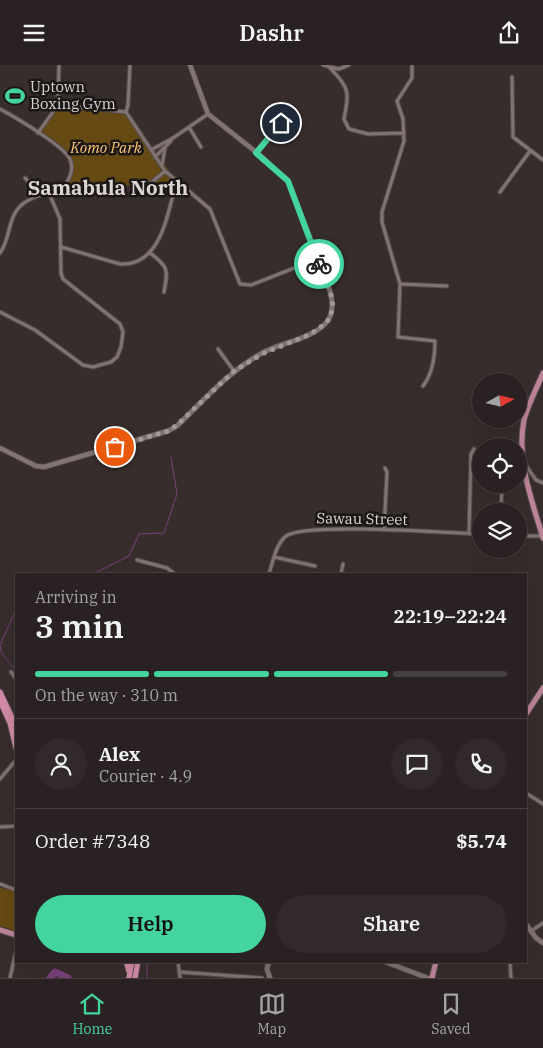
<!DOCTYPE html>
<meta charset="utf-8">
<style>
body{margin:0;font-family:"IBM Plex Serif",serif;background:#322a2a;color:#f1f3f6;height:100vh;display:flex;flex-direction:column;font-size:19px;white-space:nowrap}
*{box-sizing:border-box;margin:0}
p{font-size:16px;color:#a5a4a5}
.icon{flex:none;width:28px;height:28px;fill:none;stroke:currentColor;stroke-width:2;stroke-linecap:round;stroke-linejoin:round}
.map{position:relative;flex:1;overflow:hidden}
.side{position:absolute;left:15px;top:508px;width:512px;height:390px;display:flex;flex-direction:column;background:#2a2222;border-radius:0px;box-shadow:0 5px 20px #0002,0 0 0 1px #463f40}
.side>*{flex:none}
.needle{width:32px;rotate:82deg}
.tools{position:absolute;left:472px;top:308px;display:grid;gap:10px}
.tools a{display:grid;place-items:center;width:55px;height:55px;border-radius:50%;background:#2a2222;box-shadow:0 5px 20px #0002,0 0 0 1px #463f40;font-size:25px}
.pin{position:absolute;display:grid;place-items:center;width:42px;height:42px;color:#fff;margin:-21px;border:2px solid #fff;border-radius:50%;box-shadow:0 1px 5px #0007}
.courier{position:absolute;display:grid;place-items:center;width:50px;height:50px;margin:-25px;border:4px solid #43d4a0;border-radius:50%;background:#fff;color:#222;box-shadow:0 1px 6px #0007}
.overview em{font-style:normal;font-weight:600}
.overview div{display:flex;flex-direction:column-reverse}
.overview{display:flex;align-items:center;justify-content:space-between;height:85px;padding:0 20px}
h1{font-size:32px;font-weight:600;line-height:38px}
.bar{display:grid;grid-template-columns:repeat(4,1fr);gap:8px 5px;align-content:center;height:60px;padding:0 20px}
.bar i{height:6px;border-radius:4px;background:#463f40}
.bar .on{background:#43d4a0}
.bar p{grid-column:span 4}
.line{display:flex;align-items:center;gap:12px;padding:0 20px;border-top:1px solid #463f40}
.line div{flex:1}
.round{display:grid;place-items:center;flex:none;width:52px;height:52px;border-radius:26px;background:#322a2a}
.action{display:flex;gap:10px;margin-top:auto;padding:10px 20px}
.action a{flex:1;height:58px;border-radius:30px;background:#43d4a0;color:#111;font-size:20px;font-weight:600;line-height:58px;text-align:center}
.action a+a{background:#322a2a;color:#f1f3f6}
header{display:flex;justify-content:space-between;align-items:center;height:65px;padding:0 20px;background:#2a2222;font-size:22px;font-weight:600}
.tab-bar{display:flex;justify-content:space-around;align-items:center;height:70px;border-top:1px solid #463f40;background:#2a2222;font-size:14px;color:#a5a4a5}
.tab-bar a{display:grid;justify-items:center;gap:2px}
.tab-bar .on{color:#43d4a0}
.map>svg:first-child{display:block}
.green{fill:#664a13}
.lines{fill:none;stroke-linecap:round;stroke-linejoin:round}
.stream{stroke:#7a407d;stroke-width:1}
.river{stroke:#7a407d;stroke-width:7}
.minor-casing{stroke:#544b4a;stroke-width:5}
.secondary-casing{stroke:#544b4a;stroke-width:6}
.primary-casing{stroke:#544b4a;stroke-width:7}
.trunk-casing{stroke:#544b4a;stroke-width:7}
.minor{stroke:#807372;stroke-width:3}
.secondary{stroke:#807372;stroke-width:4.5}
.primary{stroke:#be859a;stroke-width:5}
.trunk{stroke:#d28ba7;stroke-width:5}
.done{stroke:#a29a99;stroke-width:5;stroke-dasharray:0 9}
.route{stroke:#43d4a0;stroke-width:6}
.labels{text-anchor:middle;stroke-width:5;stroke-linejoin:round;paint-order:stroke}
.poi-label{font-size:15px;fill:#dbd4d3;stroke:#1c1717;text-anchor:start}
.park-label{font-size:15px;font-style:italic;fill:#f8c672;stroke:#1c1717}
.street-label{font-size:15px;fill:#dbd4d3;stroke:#1c1717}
.district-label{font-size:20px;font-weight:bold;fill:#dbd4d3;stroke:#1c1717}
</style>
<header><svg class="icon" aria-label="menu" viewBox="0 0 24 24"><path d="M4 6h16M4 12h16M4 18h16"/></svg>Dashr<svg class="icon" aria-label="share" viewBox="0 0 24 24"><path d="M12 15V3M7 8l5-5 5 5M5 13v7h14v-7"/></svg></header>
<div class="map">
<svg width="543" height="913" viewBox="0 0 543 913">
<rect width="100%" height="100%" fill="#382d2d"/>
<path class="green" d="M 58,40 L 127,45 L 176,116 L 49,128 L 66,121 C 78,92 58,84 38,67 Z
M 0,823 L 16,826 L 15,866 L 0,861 Z"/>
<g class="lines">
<path class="stream" d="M 93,509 L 129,491 L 139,469 L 164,468 L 177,429 L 171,392
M 0,580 L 16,545
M 0,581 L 2,589 L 16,605
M 147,913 L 147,896"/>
<path class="river" d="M 50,913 L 55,907 L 68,913"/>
<defs>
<path id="minor" d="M 323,0 L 339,4 L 349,0
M 412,0 L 412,13 L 397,36 L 403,54 L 404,76 L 382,147 L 382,157 L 400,219 L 398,272 L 435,276 C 435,292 433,308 423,321
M 330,3 C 350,23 349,27 344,54 L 349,64 L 368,69 L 404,68
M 512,12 L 513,72 L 543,95
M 58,40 L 126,47 L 165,106 L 210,144 L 240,219 L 251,220 L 317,194
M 0,44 C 15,52 64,81 70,94 C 74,104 71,112 65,120 C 49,130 25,130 15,148 C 8,160 9,176 0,188
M 126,47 L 128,40 L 130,0
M 189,62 L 201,82
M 38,68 L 58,40 L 59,0
M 151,85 L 173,73 L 208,49
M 256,87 L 281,58
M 155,92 L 171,76
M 162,100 L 165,83
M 25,113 L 40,129
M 141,121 L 151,118 L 165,106
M 500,127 L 530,86
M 61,182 L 120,199 C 161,202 169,146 176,116
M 150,188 C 169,202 168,205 164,227
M 400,219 L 447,221
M 0,247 L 35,265 L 83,300 L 93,302 L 111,297 L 117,292 L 121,282 L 123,267 L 120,259 L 63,214 L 61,208 L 60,154 L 49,128
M 218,284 L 234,306
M 525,399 L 536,415 L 543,418
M 501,446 L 502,419
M 384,465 L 387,407 L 385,403
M 469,469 L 471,389 L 474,384
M 519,471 L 542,471
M 274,492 L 315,501
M 137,495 L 167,503 L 175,509
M 269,509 C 273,496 276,479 286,471 C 305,457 450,468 481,469
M 341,509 L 343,499
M 11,607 L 16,614
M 0,714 L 16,695
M 526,728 L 543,739
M 0,762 L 16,761
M 0,819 L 16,825
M 531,866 L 543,858
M 178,896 L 180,913
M 510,896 L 511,913
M 180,907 L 262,913
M 10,913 L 16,886"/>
<path id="secondary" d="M 0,383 L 36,401 L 44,402 L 168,366 L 177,361 C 206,333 227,308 262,288 C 282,277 309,275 325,259 C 334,250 333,237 330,226 L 288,116 L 256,87 L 208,49 L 190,0
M 526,859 L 536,873 L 543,878
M 269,896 L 267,904 L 270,913
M 383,896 L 428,913"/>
<path id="primary" d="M 543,308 C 537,323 528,339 524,355 C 516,395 532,436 543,473
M 526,649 L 543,623
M 0,865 L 16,870
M 432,913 L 436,896"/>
<path id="trunk" d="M 0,627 L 16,661
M 0,636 L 10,658 L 16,683
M 126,896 L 129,906
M 129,913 L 132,896
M 135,913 L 138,896"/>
</defs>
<use href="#minor" class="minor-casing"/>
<use href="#secondary" class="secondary-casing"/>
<use href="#primary" class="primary-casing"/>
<use href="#trunk" class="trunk-casing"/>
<use href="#minor" class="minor"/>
<use href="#secondary" class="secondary"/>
<use href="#primary" class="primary"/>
<use href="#trunk" class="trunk"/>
</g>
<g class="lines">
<path class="done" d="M 115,382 L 168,366 L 177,360 L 234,306 L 264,288 L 311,269 L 327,257 L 331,250 L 333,235 L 319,199"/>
<path class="route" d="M 281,58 L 256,88 L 288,116 L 319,199"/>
</g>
<defs>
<symbol id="stadium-bare" viewBox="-9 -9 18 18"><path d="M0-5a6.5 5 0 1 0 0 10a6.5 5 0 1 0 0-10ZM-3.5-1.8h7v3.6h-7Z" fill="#43d4a0" stroke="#1c1717" stroke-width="2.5" paint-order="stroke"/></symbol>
</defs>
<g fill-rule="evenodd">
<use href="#stadium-bare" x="1" y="17" width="28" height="28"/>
</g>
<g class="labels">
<g class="poi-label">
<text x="30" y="27">Uptown<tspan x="30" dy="17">Boxing Gym</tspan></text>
</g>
<g class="park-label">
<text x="106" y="88">Komo Park</text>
</g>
<g class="street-label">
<text transform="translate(362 454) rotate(1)" y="5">Sawau Street</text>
</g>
<g class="district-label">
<text x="108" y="130">Samabula North</text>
</g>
</g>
</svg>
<div class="tools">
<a><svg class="needle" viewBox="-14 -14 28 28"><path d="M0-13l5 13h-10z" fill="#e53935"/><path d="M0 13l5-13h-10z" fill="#a5a4a5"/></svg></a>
<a><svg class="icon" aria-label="locate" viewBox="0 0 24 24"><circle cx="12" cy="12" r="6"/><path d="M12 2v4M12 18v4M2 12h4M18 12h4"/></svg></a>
<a><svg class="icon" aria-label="layers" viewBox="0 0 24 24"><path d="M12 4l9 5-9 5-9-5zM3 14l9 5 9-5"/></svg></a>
</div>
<div class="pin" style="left:115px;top:382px;background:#ea580c"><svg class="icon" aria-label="bag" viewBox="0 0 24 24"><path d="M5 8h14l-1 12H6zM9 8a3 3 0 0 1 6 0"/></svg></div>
<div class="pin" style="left:281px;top:58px;background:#1f2937"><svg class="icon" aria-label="home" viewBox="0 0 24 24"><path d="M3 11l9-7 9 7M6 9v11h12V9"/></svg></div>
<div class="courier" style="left:319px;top:199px"><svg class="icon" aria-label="bike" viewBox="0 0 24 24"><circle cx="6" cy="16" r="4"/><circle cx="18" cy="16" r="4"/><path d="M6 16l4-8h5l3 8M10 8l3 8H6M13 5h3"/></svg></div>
<section class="side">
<div class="overview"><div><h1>3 min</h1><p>Arriving in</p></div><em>22:19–22:24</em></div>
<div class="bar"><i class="on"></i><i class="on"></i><i class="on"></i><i></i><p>On the way · 310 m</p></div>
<div class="line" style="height:90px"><a class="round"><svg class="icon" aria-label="person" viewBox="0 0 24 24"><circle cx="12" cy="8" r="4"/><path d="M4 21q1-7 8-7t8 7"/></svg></a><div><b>Alex</b><p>Courier · 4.9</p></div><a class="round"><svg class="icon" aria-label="chat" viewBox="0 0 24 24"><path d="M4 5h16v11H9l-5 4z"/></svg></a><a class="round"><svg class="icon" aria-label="phone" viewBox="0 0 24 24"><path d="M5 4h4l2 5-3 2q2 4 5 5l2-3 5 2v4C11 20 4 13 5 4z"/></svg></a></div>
<div class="line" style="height:65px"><div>Order #7348</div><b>$5.74</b></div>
<div class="action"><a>Help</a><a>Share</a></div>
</section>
</div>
<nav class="tab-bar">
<a class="on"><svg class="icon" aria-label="home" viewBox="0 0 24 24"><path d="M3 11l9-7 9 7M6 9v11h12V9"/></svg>Home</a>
<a><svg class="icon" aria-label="map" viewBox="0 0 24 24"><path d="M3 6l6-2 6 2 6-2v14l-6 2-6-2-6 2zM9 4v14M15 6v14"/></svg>Map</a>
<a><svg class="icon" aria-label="saved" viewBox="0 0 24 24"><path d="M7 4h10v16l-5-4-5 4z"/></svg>Saved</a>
</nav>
